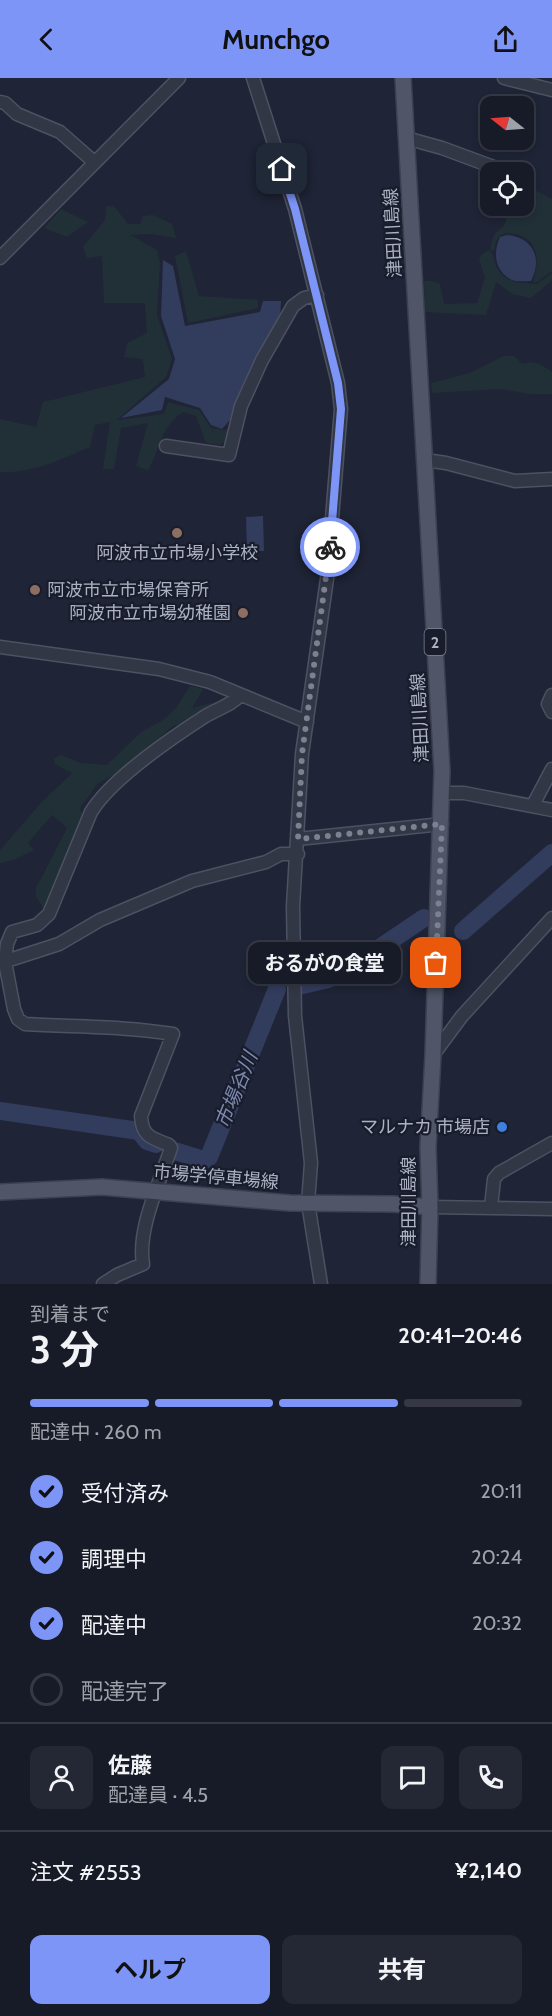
<!DOCTYPE html>
<html lang="ja">
<meta charset="utf-8">
<style>
body{margin:0;font-family:Cabin,"Noto Sans JP",sans-serif;background:#242834;color:#f1f3f6;height:100vh;display:flex;flex-direction:column;font-size:22px;white-space:nowrap}
*{box-sizing:border-box;margin:0}
p{font-size:20px;color:#9ea1a8}
.icon{flex:none;width:33px;height:33px;fill:none;stroke:currentColor;stroke-width:2;stroke-linecap:round;stroke-linejoin:round}
.map{position:relative;height:1206px;overflow:hidden}
.sheet{display:flex;flex-direction:column;background:#171b28;flex:1}
.sheet>*{flex:none}
.needle{width:39px;rotate:287deg}
.controls{position:absolute;left:480px;top:18px;display:grid;gap:12px}
.controls a{display:grid;place-items:center;width:54px;height:54px;border-radius:12px;background:#171b28;box-shadow:0 3px 9px #0003,0 0 0 2px #363945;font-size:30px}
.pin{position:absolute;display:grid;place-items:center;width:51px;height:51px;color:#fff;margin:-26px;border-radius:12px;box-shadow:0 3px 9px #0006}
.courier{position:absolute;display:grid;place-items:center;width:60px;height:60px;margin:-30px;border:4px solid #7d95f7;border-radius:50%;background:#fff;color:#222;box-shadow:0 2px 8px #0007}
.bubble{position:absolute;height:42px;border-radius:12px;background:#171b28;box-shadow:0 3px 9px #0003,0 0 0 2px #363945;font-size:20px;font-weight:700;line-height:42px;text-align:center}
.head em{font-style:normal;font-weight:700}
.head div{display:flex;flex-direction:column-reverse}
.head{display:flex;align-items:center;justify-content:space-between;height:102px;padding:0 30px}
h1{font-size:39px;font-weight:700;line-height:45px}
.bar{display:grid;grid-template-columns:repeat(4,1fr);gap:9px 6px;align-content:center;height:72px;padding:0 30px}
.bar i{height:8px;border-radius:4px;background:#363945}
.bar .active{background:#7d95f7}
.bar p{grid-column:span 4}
.line{display:flex;align-items:center;gap:15px;padding:0 30px;border-top:2px solid #363945}
.line div{flex:1}
.round{display:grid;place-items:center;flex:none;width:63px;height:63px;border-radius:12px;background:#242834}
ol{padding:0 30px;list-style:none}
li{display:flex;align-items:center;gap:18px;height:66px}
li p{margin-inline-start:auto}
li .icon{padding:6px;border-radius:50%;background:#7d95f7;color:#111;stroke-width:4}
li:last-child{color:#9ea1a8}
li i{width:33px;height:33px;border:3px solid #363945;border-radius:50%}
.action{display:flex;gap:12px;margin-top:auto;padding:12px 30px}
.action a{flex:1;height:69px;border-radius:12px;background:#7d95f7;color:#111;font-size:24px;font-weight:700;line-height:69px;text-align:center}
.action a+a{background:#242834;color:#f1f3f6}
header{display:flex;justify-content:space-between;align-items:center;height:78px;padding:0 30px;background:#7d95f7;color:#111;font-size:27px;font-weight:700}
.map>svg:first-child{display:block}
.green{fill:#213037}
.water{fill:#323c5d}
.lines{fill:none;stroke-linecap:round;stroke-linejoin:round}
.river{stroke:#323c5d;stroke-width:18}
.minor-casing{stroke:#4d5162;stroke-width:15}
.major-casing{stroke:#3c4050;stroke-width:18}
.minor{stroke:#323746;stroke-width:12}
.major{stroke:#505567;stroke-width:15}
.done{stroke:#7b8092;stroke-width:6;stroke-dasharray:0 10.8}
.route{stroke:#7d95f7;stroke-width:8}
.education-dot{fill:#8d6e63;stroke:#181c2b;stroke-width:2}
.shop-dot{fill:#3f7fe0;stroke:#181c2b;stroke-width:2}
.labels{text-anchor:middle;stroke-width:4.5;stroke-linejoin:round;paint-order:stroke}
.shield{fill:#181c2b;stroke:#808496;stroke-width:1.5}
.shield-label{font-size:16px;font-weight:bold;fill:#acb1c4}
.street-label{font-size:18px;fill:#acb1c4;stroke:#181c2b}
.poi-label{font-size:18px;fill:#acb1c4;stroke:#181c2b;text-anchor:end}
.water-label{font-size:20px;font-style:italic;fill:#7c89b1;stroke:#181c2b}
</style>
<header><svg class="icon" aria-label="back" viewBox="0 0 24 24"><path d="M15 5l-7 7 7 7"/></svg>Munchgo<svg class="icon" aria-label="share" viewBox="0 0 24 24"><path d="M12 15V3M7 8l5-5 5 5M5 13v7h14v-7"/></svg></header>
<div class="map">
<svg width="552" height="1206" viewBox="0 0 552 1206">
<rect width="100%" height="100%" fill="#1f2436"/>
<path class="green" d="M 524,110 L 531,114 L 533,111 L 552,121 L 552,193 L 537,204 L 533,204 C 537,192 539,177 532,166 C 527,158 510,152 501,157 C 495,161 495,168 494,174 L 490,171 L 494,156 L 504,148 L 511,128 L 524,128 Z
M 106,128 L 114,128 L 128,146 L 140,146 L 143,138 L 153,137 L 172,146 L 176,160 L 152,156 L 130,157 L 157,172 L 160,185 L 157,237 L 172,281 L 166,299 L 117,342 L 164,336 L 168,324 L 199,332 L 211,350 L 225,352 L 234,345 L 229,361 L 220,367 L 206,365 L 196,338 L 184,334 C 161,346 161,371 148,392 L 136,388 L 148,345 L 121,350 L 114,391 L 103,391 L 110,344 L 95,347 L 90,369 C 62,381 31,396 0,394 L 0,341 L 36,349 L 43,324 L 145,299 L 143,281 L 124,279 L 127,265 L 147,255 L 145,225 L 104,225 L 102,178 L 87,180 L 83,169 L 105,142 Z
M 61,131 L 88,144 L 67,159 L 44,150 Z
M 489,172 C 495,178 494,183 497,190 C 506,206 522,205 537,206 L 552,195 L 552,202 L 531,220 L 513,216 L 496,204 L 486,237 L 425,234 L 424,203 L 431,203 L 440,206 L 444,226 L 477,225 L 485,199 L 479,181 L 482,176 Z
M 186,173 L 199,218 L 258,222 L 258,230 L 188,245 L 175,178 Z
M 504,278 L 514,278 L 522,286 C 533,281 543,287 552,294 L 552,316 L 531,316 L 499,311 L 432,315 L 431,305 L 470,295 Z
M 190,608 L 203,611 L 192,630 L 228,621 L 187,645 L 173,648 L 122,693 L 98,705 L 80,730 L 83,739 L 54,810 L 43,830 L 36,818 L 36,810 L 67,750 L 52,737 L 28,765 L 34,772 L 13,782 L 0,785 L 0,772 L 40,726 L 72,695 L 55,686 L 54,680 L 61,677 L 81,685 L 107,687 L 141,654 L 163,642 L 176,630 Z"/>
<path class="water" d="M 507,157 C 533,160 543,180 531,203 C 526,203 516,204 512,202 C 494,193 493,174 500,159 Z
M 163,182 L 173,188 L 185,248 L 260,234 L 263,223 L 281,223 L 280,241 L 239,320 L 231,341 L 222,351 L 211,347 L 200,330 L 165,319 L 162,332 L 121,340 L 169,301 L 175,281 L 161,238 Z
M 263,438 L 264,473 L 247,473 L 246,439 Z"/>
<g class="lines">
<path class="river" d="M 463,853 L 552,775
M 299,908 L 328,901 L 344,894 L 424,840
M 0,1033 L 139,1053 L 147,1063 L 156,1066
M 175,1073 L 204,1082 L 209,1079 L 277,911"/>
<defs>
<path id="minor" d="M 253,0 L 295,131 L 338,305 L 341,331 L 327,501 L 302,676 L 293,828 L 295,938 L 311,1085 L 308,1125 L 321,1206
M 504,0 L 552,12
M 0,24 L 5,25 L 17,36 L 60,54 L 94,84
M 406,60 L 442,70 L 507,94
M 0,180 L 179,0
M 166,368 L 229,377 L 241,328 L 262,282 L 293,228 L 304,220 L 317,217
M 425,382 L 446,385 L 515,403 L 552,401
M 0,569 L 159,591 L 210,604 L 307,644
M 552,617 L 548,626 L 552,634
M 442,715 L 464,715 L 552,732
M 533,727 L 552,691
M 298,761 L 442,746
M 0,885 L 59,866 L 100,842 L 192,803 L 266,784 L 281,776 L 298,776
M 433,977 L 462,938 L 552,840
M 430,1129 L 552,1131
M 491,1129 L 494,1101 L 499,1095 L 552,1065
M 103,1206 L 117,1197 L 143,1186 C 137,1151 160,1104 171,1070 L 169,1067 C 152,1060 142,1059 141,1038 L 173,956 C 124,948 74,949 25,946 L 18,941 L 14,931 L 5,884 L 7,866 L 12,854 L 37,847 L 49,836 L 91,734 C 112,700 170,661 204,639 C 216,631 231,628 240,617"/>
<path id="major" d="M 403,0 L 442,693 L 433,977 L 428,1069 L 430,1129 L 428,1206
M 0,1114 L 102,1109 L 290,1125 L 393,1126 L 430,1129"/>
</defs>
<use href="#minor" class="minor-casing"/>
<use href="#major" class="major-casing"/>
<use href="#minor" class="minor"/>
<use href="#major" class="major"/>
</g>
<g class="lines">
<path class="done" d="M 330,469 L 302,676 L 298,761 L 442,746 L 436,885"/>
<path class="route" d="M 282,91 L 295,131 L 338,305 L 341,331 L 330,469"/>
</g>
<g class="education-dot">
<circle cx="177" cy="455" r="6"/>
<circle cx="35" cy="512" r="6"/>
<circle cx="243" cy="535" r="6"/>
</g>
<circle class="shop-dot" cx="502" cy="1049" r="6"/>
<g class="labels">
<rect class="shield" x="424.5" y="551" width="21" height="26" rx="4.5"/>
<g class="shield-label">
<text x="435" y="570">2</text>
</g>
<g class="street-label">
<text transform="translate(393 155) rotate(-93)" y="6">津田川島線</text>
<text transform="translate(420 640) rotate(-93)" y="6">津田川島線</text>
<text transform="translate(216 1099) rotate(5)" y="6">市場学停車場線</text>
<text transform="translate(409 1124) rotate(-90)" y="6">津田川島線</text>
</g>
<g class="poi-label">
<text x="177" y="481" text-anchor="middle">阿波市立市場小学校</text>
<text x="47" y="518" text-anchor="start">阿波市立市場保育所</text>
<text x="231" y="541">阿波市立市場幼稚園</text>
<text x="490" y="1055">マルナカ 市場店</text>
</g>
<g class="water-label">
<text transform="translate(236 1012) rotate(-68)" y="7">市場谷川</text>
</g>
</g>
</svg>
<div class="controls">
<a><svg class="needle" viewBox="-14 -14 28 28"><path d="M0-13l5 13h-10z" fill="#e53935"/><path d="M0 13l5-13h-10z" fill="#9ea1a8"/></svg></a>
<a><svg class="icon" aria-label="locate" viewBox="0 0 24 24"><circle cx="12" cy="12" r="6"/><path d="M12 2v4M12 18v4M2 12h4M18 12h4"/></svg></a>
</div>
<div class="pin" style="left:436px;top:885px;background:#ea580c"><svg class="icon" aria-label="bag" viewBox="0 0 24 24"><path d="M5 8h14l-1 12H6zM9 8a3 3 0 0 1 6 0"/></svg></div>
<div class="pin" style="left:282px;top:91px;background:#1f2937"><svg class="icon" aria-label="home" viewBox="0 0 24 24"><path d="M3 11l9-7 9 7M6 9v11h12V9"/></svg></div>
<div class="courier" style="left:330px;top:469px"><svg class="icon" aria-label="bike" viewBox="0 0 24 24"><circle cx="6" cy="16" r="4"/><circle cx="18" cy="16" r="4"/><path d="M6 16l4-8h5l3 8M10 8l3 8H6M13 5h3"/></svg></div>
<div class="bubble" style="left:248px;top:864px;width:153px">おるがの食堂</div>
</div>
<section class="sheet">
<div class="head"><div><h1>3 分</h1><p>到着まで</p></div><em>20:41–20:46</em></div>
<div class="bar"><i class="active"></i><i class="active"></i><i class="active"></i><i></i><p>配達中 · 260 m</p></div>
<ol>
<li><svg class="icon" aria-label="check" viewBox="0 0 24 24"><path d="M5 12l5 5 9-10"/></svg>受付済み<p>20:11</p></li>
<li><svg class="icon" aria-label="check" viewBox="0 0 24 24"><path d="M5 12l5 5 9-10"/></svg>調理中<p>20:24</p></li>
<li><svg class="icon" aria-label="check" viewBox="0 0 24 24"><path d="M5 12l5 5 9-10"/></svg>配達中<p>20:32</p></li>
<li><i></i>配達完了</li>
</ol>
<div class="line" style="height:108px"><a class="round"><svg class="icon" aria-label="person" viewBox="0 0 24 24"><circle cx="12" cy="8" r="4"/><path d="M4 21q1-7 8-7t8 7"/></svg></a><div><b>佐藤</b><p>配達員 · 4.5</p></div><a class="round"><svg class="icon" aria-label="chat" viewBox="0 0 24 24"><path d="M4 5h16v11H9l-5 4z"/></svg></a><a class="round"><svg class="icon" aria-label="phone" viewBox="0 0 24 24"><path d="M5 4h4l2 5-3 2q2 4 5 5l2-3 5 2v4C11 20 4 13 5 4z"/></svg></a></div>
<div class="line" style="height:78px"><div>注文 #2553</div><b>¥2,140</b></div>
<div class="action"><a>ヘルプ</a><a>共有</a></div>
</section>
